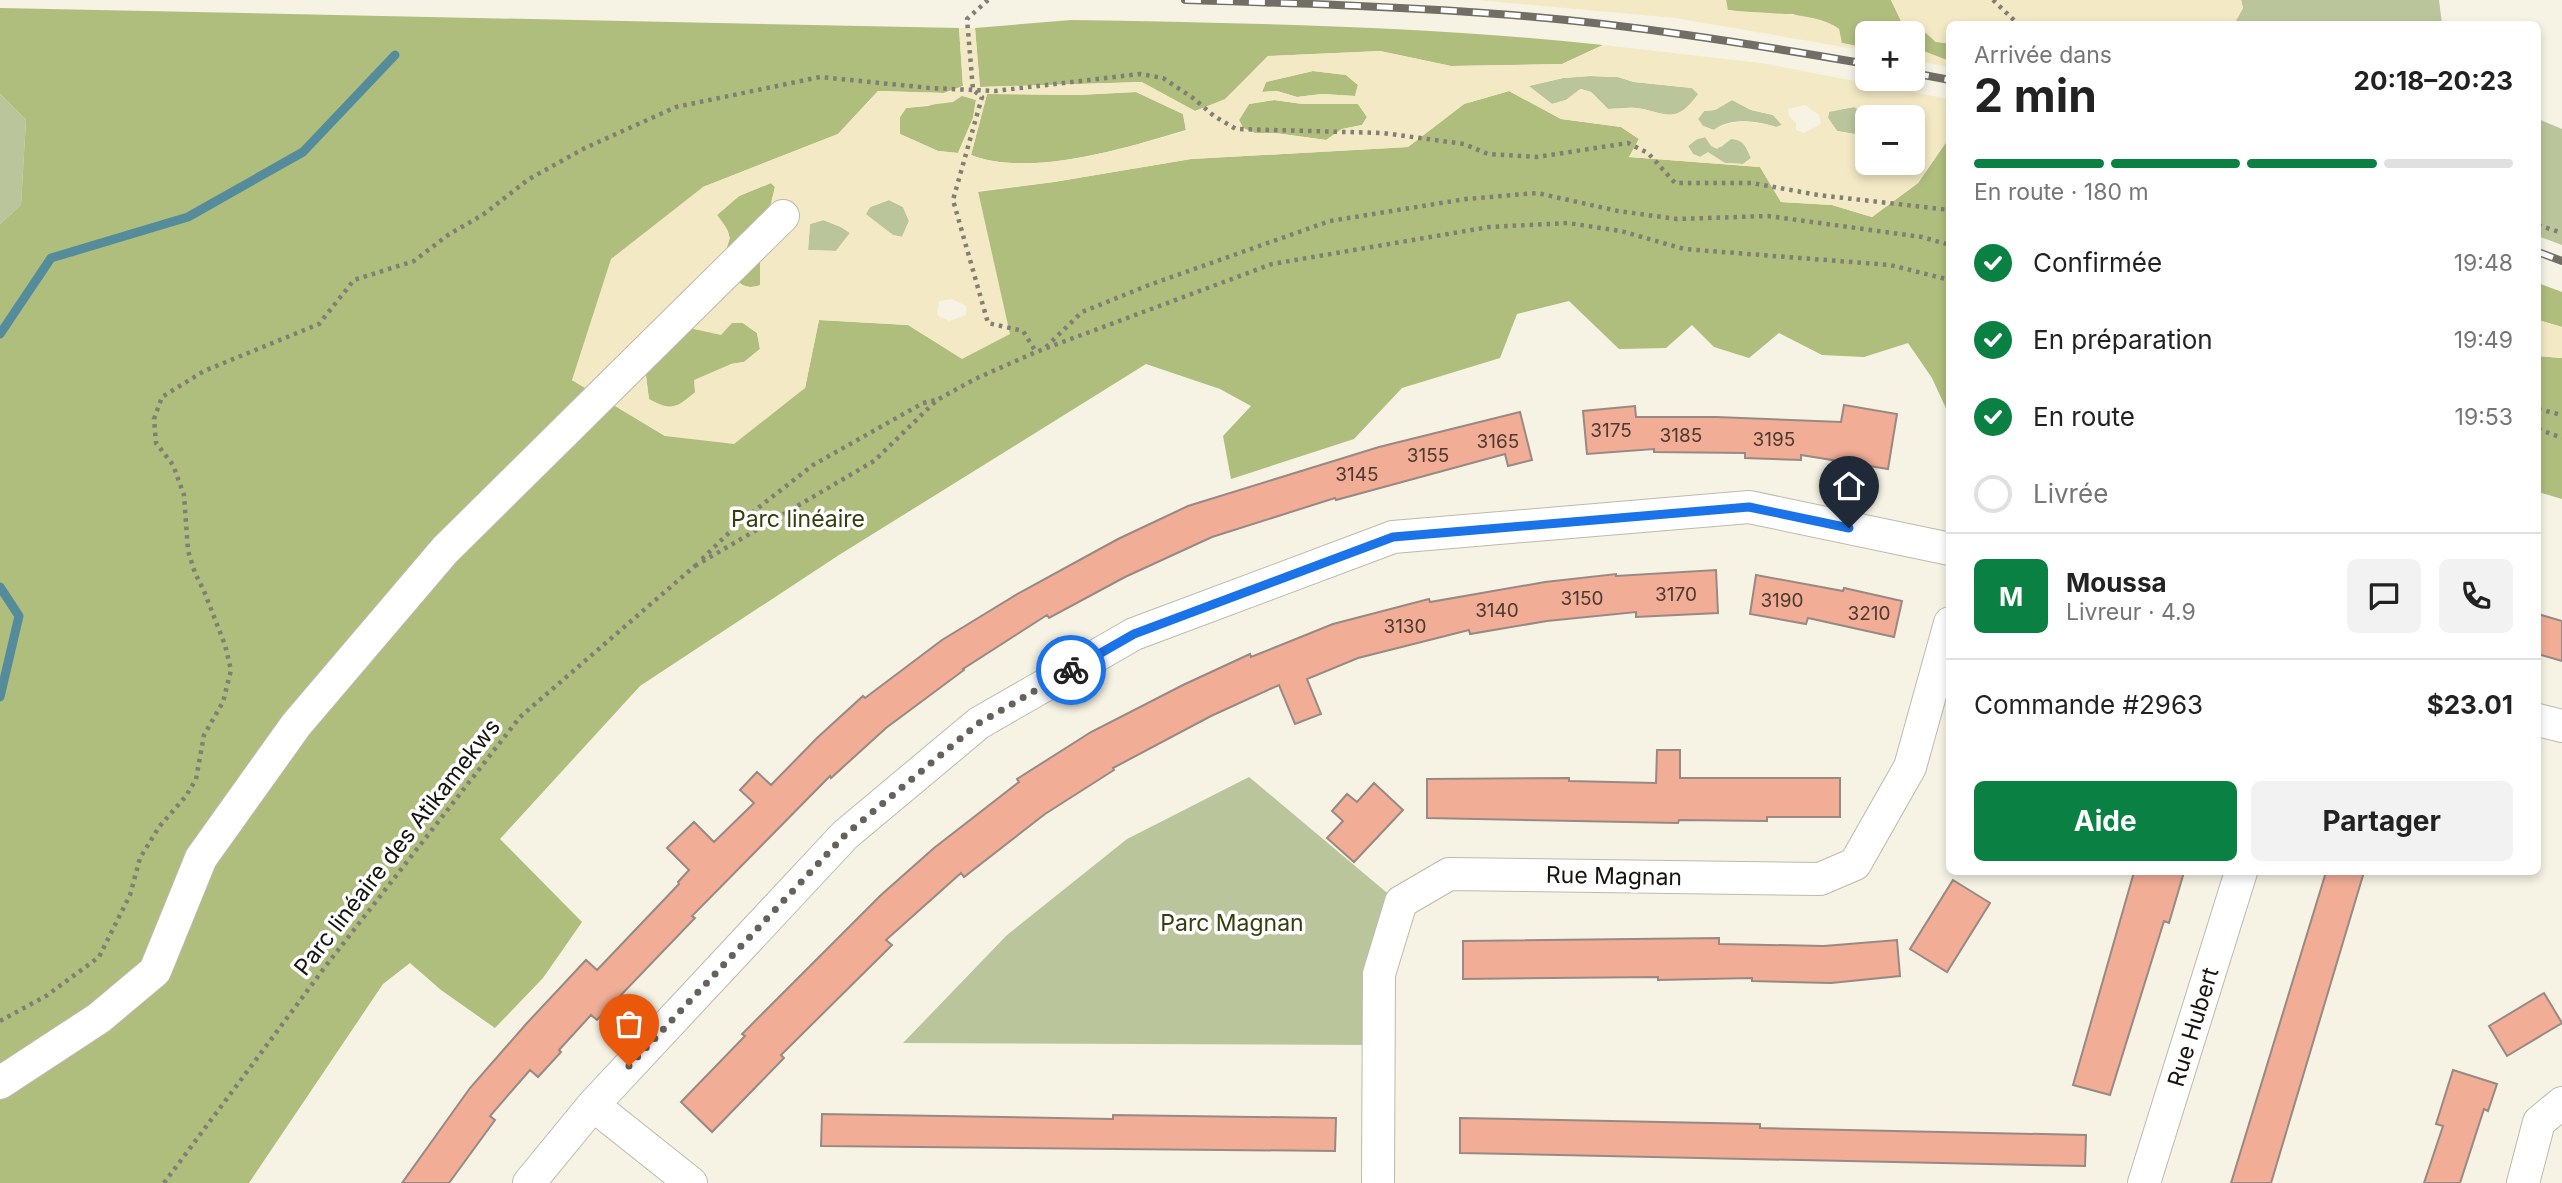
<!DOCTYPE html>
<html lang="fr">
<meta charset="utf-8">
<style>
body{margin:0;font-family:Inter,sans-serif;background:#f2f2f2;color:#222;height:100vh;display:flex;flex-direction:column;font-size:26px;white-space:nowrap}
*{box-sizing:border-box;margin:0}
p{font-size:23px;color:#767676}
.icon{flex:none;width:38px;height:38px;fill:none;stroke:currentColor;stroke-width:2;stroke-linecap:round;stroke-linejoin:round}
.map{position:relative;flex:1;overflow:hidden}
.drawer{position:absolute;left:1946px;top:21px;width:595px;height:854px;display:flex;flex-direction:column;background:#fff;border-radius:10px;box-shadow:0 4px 10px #0003}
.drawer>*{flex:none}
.buttons{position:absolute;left:1855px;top:21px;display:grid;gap:14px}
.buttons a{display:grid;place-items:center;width:70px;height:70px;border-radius:10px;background:#fff;box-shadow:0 4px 10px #0003;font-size:35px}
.pin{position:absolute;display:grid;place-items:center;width:60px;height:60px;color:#fff;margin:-72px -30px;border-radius:50% 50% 50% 0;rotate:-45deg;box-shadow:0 0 7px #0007}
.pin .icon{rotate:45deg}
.courier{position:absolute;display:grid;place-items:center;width:70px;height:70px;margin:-35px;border:5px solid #1a73e8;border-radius:50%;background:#fff;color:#222;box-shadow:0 2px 9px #0007}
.summary em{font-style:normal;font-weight:700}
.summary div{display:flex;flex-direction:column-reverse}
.summary{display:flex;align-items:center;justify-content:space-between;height:119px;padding:0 28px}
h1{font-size:46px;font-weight:700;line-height:52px}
.bar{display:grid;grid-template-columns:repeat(4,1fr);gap:10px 7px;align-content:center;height:84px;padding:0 28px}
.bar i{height:9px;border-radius:5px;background:#e0e0e0}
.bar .current{background:#0b8043}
.bar p{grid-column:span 4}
.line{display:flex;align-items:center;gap:18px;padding:0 28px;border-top:2px solid #e0e0e0}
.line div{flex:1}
.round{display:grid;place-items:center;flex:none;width:74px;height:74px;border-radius:10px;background:#f2f2f2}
ol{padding:0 28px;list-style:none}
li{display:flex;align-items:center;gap:21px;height:77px}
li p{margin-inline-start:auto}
li .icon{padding:7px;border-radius:50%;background:#0b8043;color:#fff;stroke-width:4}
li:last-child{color:#767676}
li i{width:38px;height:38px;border:4px solid #e0e0e0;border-radius:50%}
.cta{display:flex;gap:14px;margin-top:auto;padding:14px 28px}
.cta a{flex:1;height:80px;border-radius:10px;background:#0b8043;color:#fff;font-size:28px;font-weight:700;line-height:80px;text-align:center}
.cta a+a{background:#f2f2f2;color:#222}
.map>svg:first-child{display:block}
.green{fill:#bbc59b}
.forest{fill:#afbd7d}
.sand{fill:#f3e9c4;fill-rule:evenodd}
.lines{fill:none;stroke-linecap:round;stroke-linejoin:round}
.stream{stroke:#548c9c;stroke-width:9}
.building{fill:#f1ad96;stroke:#988984;stroke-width:2}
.minor-casing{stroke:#bdbaac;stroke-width:34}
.path{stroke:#807e75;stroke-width:4.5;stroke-dasharray:3.5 5;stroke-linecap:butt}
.minor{stroke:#fff;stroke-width:32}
.rail-casing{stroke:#706e65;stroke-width:8}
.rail{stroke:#fff;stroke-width:5;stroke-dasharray:16;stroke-linecap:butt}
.done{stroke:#64625a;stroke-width:7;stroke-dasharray:0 12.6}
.route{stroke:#1a73e8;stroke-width:9}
.labels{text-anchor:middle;stroke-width:7;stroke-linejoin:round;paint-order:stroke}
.number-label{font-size:19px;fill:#4c3a31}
.park-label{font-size:23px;fill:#353e0d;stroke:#fff}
.street-label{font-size:23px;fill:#15140f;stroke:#fff}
</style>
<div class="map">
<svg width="2562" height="1183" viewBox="0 0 2562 1183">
<rect width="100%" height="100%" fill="#f6f3e4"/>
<path class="green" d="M 2241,0 L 2439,0 L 2442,24 L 2234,24 L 2243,8 Z
M 1590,76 L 1618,77 L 1634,82 L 1692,88 L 1699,94 C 1674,127 1666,112 1636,108 C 1627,107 1617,109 1608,109 L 1591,92 L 1581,89 L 1566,100 L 1552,104 L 1528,86 L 1563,78 Z
M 0,94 L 26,120 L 21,205 L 0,224 Z
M 1732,100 L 1751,110 L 1773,115 L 1782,125 L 1776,127 C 1757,121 1731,117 1714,130 L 1703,126 L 1698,119 L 1704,111 L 1715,110 Z
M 1854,107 L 1872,116 L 1867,117 L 1867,131 L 1854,134 L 1837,131 L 1828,118 L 1829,111 Z
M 2538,119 L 2562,129 L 2562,245 L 2538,236 Z
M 1705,137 L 1721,147 L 1732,138 C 1744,140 1746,147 1751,158 L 1743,164 L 1725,163 L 1705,154 L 1700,157 L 1693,154 L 1688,146 L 1697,139 Z
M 889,200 L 903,207 L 909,221 L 902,237 L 893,235 L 865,215 L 870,207 Z
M 823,220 L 841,227 L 850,233 L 836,251 L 808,250 L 810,224 Z
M 1249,777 L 1398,902 L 1374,1045 L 903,1043 L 1007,935 L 1127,839 Z"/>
<path class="forest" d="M 1726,0 L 1891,0 L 1902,23 L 1910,33 L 1867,33 L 1867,48 L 1841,43 L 1839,29 L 1793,14 L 1761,14 L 1727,10 Z
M 0,8 L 959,28 L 963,86 L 944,93 L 878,91 L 838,134 L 703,187 L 572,380 L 665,436 L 805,388 L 819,320 L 908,325 L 962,358 L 977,192 L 1054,182 L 1191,159 L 1408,147 L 1464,104 L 1509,91 L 1561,119 L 1621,127 L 1639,139 L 1629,157 L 1760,167 L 1781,202 L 1832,205 L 1872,217 L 1918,183 L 1949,138 L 1949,415 L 1932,378 L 1908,343 L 1864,357 L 1822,355 L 1779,333 L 1749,358 L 1714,347 L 1692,325 L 1666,348 L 1619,349 L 1569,301 L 1517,314 L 1500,358 L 1402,388 L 1354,439 L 1231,479 L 1223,436 L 1251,406 L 1220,389 L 1146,364 L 839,555 L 640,686 L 500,839 L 582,922 L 543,978 L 495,1028 L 441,990 L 410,963 L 383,984 L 249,1183 L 0,1183 L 0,224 L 21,205 L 26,120 L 0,94 Z
M 1071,20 C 1249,23 1426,26 1603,45 L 1562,64 L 1451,66 L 1380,51 L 1268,56 L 1225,100 L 1195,111 L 1141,82 L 980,87 L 975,28 Z
M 1926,33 L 1936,42 L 1949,43 L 1949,61 L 1913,47 L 1913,34 Z
M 1313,71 L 1346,75 L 1358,85 L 1355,96 L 1322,94 L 1297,97 L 1277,91 L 1262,92 L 1266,82 Z
M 1136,92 L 1183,114 L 1186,130 C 1125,148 1031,178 971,155 L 987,94 L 1077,95 Z
M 962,95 L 976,100 L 973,118 L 958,153 L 938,151 L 900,134 L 900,117 L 906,108 L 928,106 Z
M 1274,100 L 1303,104 L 1358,104 L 1367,117 L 1362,125 L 1342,129 L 1326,140 L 1275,133 L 1255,133 L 1243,128 L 1239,120 L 1249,104 Z
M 771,183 L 775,187 L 760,249 L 760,285 C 740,293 733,275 722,261 L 730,238 L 717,215 L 739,196 Z
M 2538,283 L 2562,292 L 2562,327 L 2538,320 Z
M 732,323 L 743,323 L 757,333 L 760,349 L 744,362 L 731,364 L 679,405 L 666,408 L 649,400 L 646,376 L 648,360 L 689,328 L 713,332 Z
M 2538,356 L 2562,358 L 2562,499 L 2538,492 Z"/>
<path class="sand" d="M 1477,0 L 1726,0 L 1728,10 C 1757,14 1817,11 1839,29 L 1842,43 L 1867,48 L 1867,51 L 1675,18 Z
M 1891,0 L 2241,0 L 2243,8 L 2234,24 L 1950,24 L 1949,43 L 1936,42 L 1926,33 L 1910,33 L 1902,23 Z
M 959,28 L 975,28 L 980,87 L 1142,82 L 1195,111 L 1225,99 L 1268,56 L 1380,51 L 1451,66 L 1562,64 L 1603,45 L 1761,63 L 1949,99 L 1949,138 L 1918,183 L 1872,217 L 1832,205 L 1781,202 L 1760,167 L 1629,157 L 1639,139 L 1621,127 L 1561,119 L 1509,91 L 1464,104 L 1408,147 L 1191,159 L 1054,182 L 978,191 L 1010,334 L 962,359 L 908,325 L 819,320 L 805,388 L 734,444 L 665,436 L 572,380 L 611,259 L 703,187 L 838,134 L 878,91 L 944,93 L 963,86 ZM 1313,71 L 1346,75 L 1358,85 L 1355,96 L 1322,94 L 1297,97 L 1277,91 L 1262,92 L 1266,82 ZM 1590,76 L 1618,77 L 1634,82 L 1692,88 L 1698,94 C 1675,126 1666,112 1636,108 C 1627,107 1617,109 1608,109 L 1591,92 L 1580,89 L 1566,100 L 1552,104 L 1529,86 L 1563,78 ZM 1136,92 L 1183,114 L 1186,131 C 1125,148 1030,178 971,155 L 987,94 L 1077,95 ZM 962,96 L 976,100 L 973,118 L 958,153 L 938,151 L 900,134 L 900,117 L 906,108 L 953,102 ZM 1274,100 L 1303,104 L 1358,104 L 1367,117 L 1362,125 L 1342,129 L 1326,140 L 1275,133 L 1255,133 L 1243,128 L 1239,120 L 1249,104 ZM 1732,100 L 1751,110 L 1773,115 L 1782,125 L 1776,127 C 1757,121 1731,118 1714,130 L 1703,126 L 1698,119 L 1704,111 L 1715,110 ZM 1805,105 L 1819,115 L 1821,124 L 1804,133 L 1796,130 L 1796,123 L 1789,116 L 1788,109 ZM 1854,107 L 1872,117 L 1913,117 L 1913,163 L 1867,163 L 1867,131 L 1854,134 L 1837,131 L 1828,118 L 1829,112 ZM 1705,137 L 1711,146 L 1717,149 L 1731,139 C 1744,140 1746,147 1751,158 L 1743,164 L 1725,163 L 1708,152 L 1700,157 L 1693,154 L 1688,146 L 1697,139 ZM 771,183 L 775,187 L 760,249 L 760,285 C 740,293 733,275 722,261 C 730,235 735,238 717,215 L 739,196 ZM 889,200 L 903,207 L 909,221 L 902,237 L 893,235 L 866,214 L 870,207 ZM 824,220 L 841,227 L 850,233 L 836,251 L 808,250 L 810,224 ZM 952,299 L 966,306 L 966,315 L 949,321 L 937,315 L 939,301 ZM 732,323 L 743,323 L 757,333 L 760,349 L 744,362 L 731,364 L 694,380 L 695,393 C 676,408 671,411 649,399 L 646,376 L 648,360 L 689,328 L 721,335 Z
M 1913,47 L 1949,61 L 1949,67 L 1913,60 Z
M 2538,320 L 2562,327 L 2562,358 L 2538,356 Z"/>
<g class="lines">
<path class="stream" d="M 0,334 L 51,258 L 188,217 L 303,152 L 395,55
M 0,587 L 19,616 L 0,697"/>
</g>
<path class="building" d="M 1844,405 L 1897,414 L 1888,469 L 1801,455 L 1801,460 L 1745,458 L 1745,453 L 1654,452 L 1654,449 L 1587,454 L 1583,411 L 1635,406 L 1636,417 L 1716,417 L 1841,422 Z
M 1520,412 L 1532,460 L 1508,466 L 1505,454 L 1336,500 L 1335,498 L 1212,537 L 1125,577 L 1049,618 L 1047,615 L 963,669 L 964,670 L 886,728 L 831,778 L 830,776 L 692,916 L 695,918 L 597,1020 L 591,1015 L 559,1050 L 561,1052 L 538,1077 L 530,1070 L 490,1116 L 495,1120 L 449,1183 L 402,1183 L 470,1088 L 527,1023 L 586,960 L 597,970 L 679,884 L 678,882 L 689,870 L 667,848 L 694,822 L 714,842 L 754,803 L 740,790 L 757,772 L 771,785 L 817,738 L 863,696 L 865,698 L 942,640 L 1019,593 L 1118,539 L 1188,506 L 1379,447 Z
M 1716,570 L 1718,613 L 1636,617 L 1636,612 L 1547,621 L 1470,634 L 1469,630 L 1358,658 L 1307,679 L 1321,714 L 1295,724 L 1279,685 L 1211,716 L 1113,768 L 1114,770 L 1045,814 L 964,877 L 961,873 L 886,940 L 892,945 L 781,1055 L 784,1058 L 712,1132 L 681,1102 L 745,1036 L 742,1034 L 881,895 L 934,848 L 1019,782 L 1017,779 L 1091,732 L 1183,685 L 1250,654 L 1251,657 L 1333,624 L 1429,599 L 1430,602 L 1545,582 L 1616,574 L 1616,576 Z
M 1756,575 L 1843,591 L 1844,588 L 1902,601 L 1894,637 L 1808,618 L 1806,624 L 1750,614 Z
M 2538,614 L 2562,621 L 2562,661 L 2538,654 Z
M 1657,750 L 1680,750 L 1680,778 L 1840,778 L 1840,817 L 1767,817 L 1767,821 L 1679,820 L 1678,823 L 1427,818 L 1427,779 L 1569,778 L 1569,781 L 1656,783 Z
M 1374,783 L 1403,810 L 1354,862 L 1327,838 L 1343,821 L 1332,811 L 1347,794 L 1357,802 Z
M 2134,872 L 2184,872 L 2169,923 L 2164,921 L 2110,1095 L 2073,1085 Z
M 2326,872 L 2364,872 L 2271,1183 L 2231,1183 Z
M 1953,880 L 1990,903 L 1947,972 L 1910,949 Z
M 1719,938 L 1719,944 L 1824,946 L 1897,940 L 1900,976 L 1831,983 L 1752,981 L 1752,978 L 1658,980 L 1658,977 L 1463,979 L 1463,941 Z
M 2544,993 L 2562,1023 L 2507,1056 L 2489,1026 Z
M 2453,1070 L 2497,1084 L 2488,1111 L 2484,1109 L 2460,1183 L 2424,1183 L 2443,1126 L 2436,1124 Z
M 822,1114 L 1113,1119 L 1113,1115 L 1336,1118 L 1335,1151 L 821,1146 Z
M 1460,1118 L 1760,1124 L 1760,1128 L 2086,1135 L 2085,1166 L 1460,1153 Z"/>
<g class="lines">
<defs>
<path id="minor" d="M 2538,720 L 2562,726
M 0,1083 L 99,1018 L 155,971 L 201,858 L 296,725 L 445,550 L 783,216
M 593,1105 L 691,1183
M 529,1183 L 593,1105 L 845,835 L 979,723 L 1134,634 L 1393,537 L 1749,507 L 1950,549
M 1378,1183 L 1379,974 L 1401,902 L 1449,874 L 1820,879 L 1855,864 L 1910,767 L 1950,623
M 2144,1183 L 2241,872
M 2523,1183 L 2539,1122 L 2562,1103"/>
</defs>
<use href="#minor" class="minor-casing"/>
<path class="path" d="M 988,0 L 967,19 L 973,90 L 982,97 L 953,200 L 988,323 L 1023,331 L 1036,352
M 1993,0 L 2018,24
M 2538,225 L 2562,233
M 1046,347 L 1082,312 L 1149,285 L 1330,221 L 1466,199 L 1537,193 L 1618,211 L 1677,219 L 1768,216 L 1922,237 L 1950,245
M 2538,409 L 2562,415
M 2538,429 L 2562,438
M 702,559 L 740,522 L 813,465 L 923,403 L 936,400
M 695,566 L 874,461 L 937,400 L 975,379 L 1036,352 L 1272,264 L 1489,227 L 1568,223 L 1621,231 L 1684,249 L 1890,265 L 1950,280
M 0,1021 L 46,996 L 99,957 L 130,895 L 140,858 L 159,827 L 186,796 L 196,779 L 204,735 L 223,702 L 231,670 L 225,645 L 204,591 L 195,573 L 188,551 L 184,495 L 173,465 L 156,443 L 154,419 L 162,397 L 204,371 L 319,324 L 354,280 L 414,261 L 448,235 L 484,214 L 529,179 L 585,148 L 676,107 L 820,77 L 930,88 L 995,91 L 1140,74 L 1163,78 L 1193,98 L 1214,116 L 1236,129 L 1383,133 L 1464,144 L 1488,154 L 1537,157 L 1628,143 L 1648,153 L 1675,183 L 1752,183 L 1818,195 L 1950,210
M 164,1183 L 328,963 L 520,717 L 696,565"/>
<use href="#minor" class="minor"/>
<defs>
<path id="rail" d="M 1185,0 C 1289,3 1394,6 1498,14 C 1622,23 1745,43 1867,64
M 1913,73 L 1950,80
M 2538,252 L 2562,261"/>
</defs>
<use href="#rail" class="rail-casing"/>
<use href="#rail" class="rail"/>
</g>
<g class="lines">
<path class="done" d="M 629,1066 L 845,835 L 979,723 L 1071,670"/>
<path class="route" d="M 1071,670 L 1134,634 L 1393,537 L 1749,507 L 1849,528"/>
</g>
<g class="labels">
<g class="number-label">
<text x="1611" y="437">3175</text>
<text x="1681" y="442">3185</text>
<text x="1774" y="446">3195</text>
<text x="1498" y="448">3165</text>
<text x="1428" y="462">3155</text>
<text x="1357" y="481">3145</text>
<text x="1676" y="601">3170</text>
<text x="1582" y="605">3150</text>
<text x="1782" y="607">3190</text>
<text x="1497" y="617">3140</text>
<text x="1869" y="620">3210</text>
<text x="1405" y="633">3130</text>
</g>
<g class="park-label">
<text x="798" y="527">Parc linéaire</text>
<text x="1232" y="931">Parc Magnan</text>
</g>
<g class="street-label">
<text transform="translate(397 847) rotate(-52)" y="8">Parc linéaire des Atikamekws</text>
<text transform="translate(1614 876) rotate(1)" y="8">Rue Magnan</text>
<text transform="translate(2193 1027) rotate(-73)" y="8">Rue Hubert</text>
</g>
</g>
</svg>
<div class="buttons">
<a>+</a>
<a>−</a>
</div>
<div class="pin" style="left:629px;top:1066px;background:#ea580c"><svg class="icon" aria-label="bag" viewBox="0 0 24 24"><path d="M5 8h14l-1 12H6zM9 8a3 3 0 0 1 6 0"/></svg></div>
<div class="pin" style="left:1849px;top:528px;background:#1f2937"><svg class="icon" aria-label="home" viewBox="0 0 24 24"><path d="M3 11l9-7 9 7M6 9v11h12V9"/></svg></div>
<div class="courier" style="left:1071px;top:670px"><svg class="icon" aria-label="bike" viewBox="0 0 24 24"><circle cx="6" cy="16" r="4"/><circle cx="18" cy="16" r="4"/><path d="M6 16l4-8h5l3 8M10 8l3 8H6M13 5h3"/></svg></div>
<section class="drawer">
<div class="summary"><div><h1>2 min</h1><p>Arrivée dans</p></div><em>20:18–20:23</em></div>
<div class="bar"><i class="current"></i><i class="current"></i><i class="current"></i><i></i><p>En route · 180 m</p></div>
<ol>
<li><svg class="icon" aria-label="check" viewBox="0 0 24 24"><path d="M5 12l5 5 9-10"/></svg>Confirmée<p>19:48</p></li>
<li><svg class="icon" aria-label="check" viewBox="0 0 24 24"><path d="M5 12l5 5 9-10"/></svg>En préparation<p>19:49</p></li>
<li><svg class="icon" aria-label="check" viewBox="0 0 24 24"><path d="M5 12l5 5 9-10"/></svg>En route<p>19:53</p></li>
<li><i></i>Livrée</li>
</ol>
<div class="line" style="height:126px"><b class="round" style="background:#0b8043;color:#fff">M</b><div><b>Moussa</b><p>Livreur · 4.9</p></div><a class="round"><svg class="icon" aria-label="chat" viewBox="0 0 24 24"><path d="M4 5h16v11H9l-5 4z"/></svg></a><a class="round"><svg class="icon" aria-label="phone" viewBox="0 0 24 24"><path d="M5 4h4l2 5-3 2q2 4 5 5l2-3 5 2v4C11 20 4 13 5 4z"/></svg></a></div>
<div class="line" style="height:91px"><div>Commande #2963</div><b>$23.01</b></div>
<div class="cta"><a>Aide</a><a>Partager</a></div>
</section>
</div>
